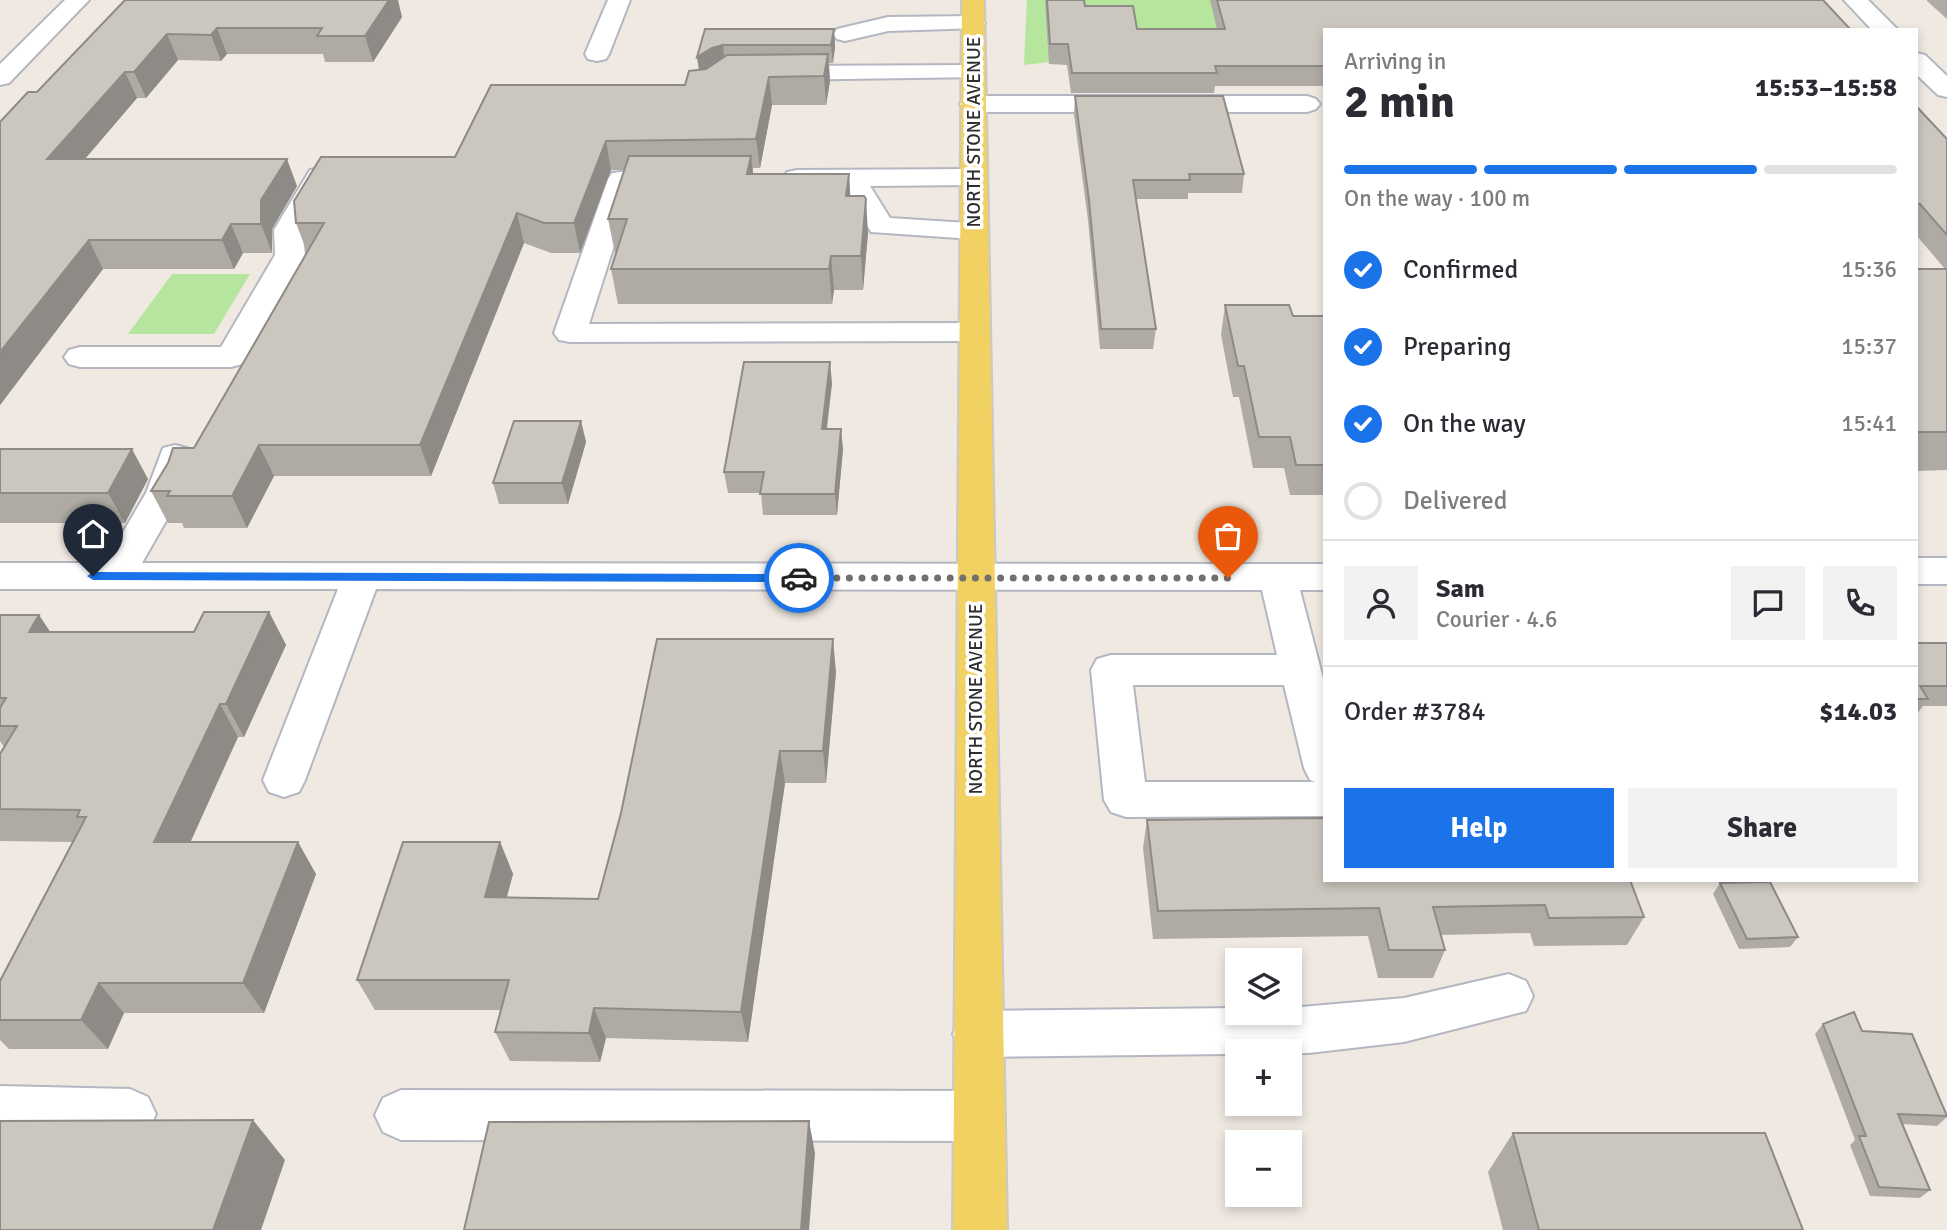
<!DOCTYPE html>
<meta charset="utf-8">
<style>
body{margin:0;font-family:Signika,sans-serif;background:#f2f2f3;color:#2b2b33;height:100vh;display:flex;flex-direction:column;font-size:26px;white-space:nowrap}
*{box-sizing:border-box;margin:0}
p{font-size:23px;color:#7c7c81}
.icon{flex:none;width:38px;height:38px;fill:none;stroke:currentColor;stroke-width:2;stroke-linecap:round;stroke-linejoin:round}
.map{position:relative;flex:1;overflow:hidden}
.sheet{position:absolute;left:1323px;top:28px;width:595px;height:854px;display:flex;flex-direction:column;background:#fff;border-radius:0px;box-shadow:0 4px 10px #0003}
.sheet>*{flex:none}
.fabs{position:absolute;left:1225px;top:948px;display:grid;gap:14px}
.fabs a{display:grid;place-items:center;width:77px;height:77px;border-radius:0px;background:#fff;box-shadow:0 4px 10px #0003;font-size:35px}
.pin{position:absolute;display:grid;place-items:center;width:60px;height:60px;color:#fff;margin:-72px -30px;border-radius:50% 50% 50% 0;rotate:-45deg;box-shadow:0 0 7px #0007}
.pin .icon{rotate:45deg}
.courier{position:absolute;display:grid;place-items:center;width:70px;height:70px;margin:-35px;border:5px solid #1a73e8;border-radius:50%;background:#fff;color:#222;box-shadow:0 2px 9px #0007}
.overview em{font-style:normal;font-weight:700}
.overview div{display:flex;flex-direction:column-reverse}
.overview{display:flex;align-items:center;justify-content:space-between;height:119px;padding:0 21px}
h1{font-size:46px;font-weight:700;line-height:52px}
.bar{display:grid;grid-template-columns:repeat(4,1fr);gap:10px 7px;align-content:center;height:84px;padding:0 21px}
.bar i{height:9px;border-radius:5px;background:#e1e1e2}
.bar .selected{background:#1a73e8}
.bar p{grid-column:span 4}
.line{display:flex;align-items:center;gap:18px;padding:0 21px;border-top:2px solid #e1e1e2}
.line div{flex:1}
.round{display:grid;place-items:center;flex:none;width:74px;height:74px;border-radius:0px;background:#f2f2f3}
ol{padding:0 21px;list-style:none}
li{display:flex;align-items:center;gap:21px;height:77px}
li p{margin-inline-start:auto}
li .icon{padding:7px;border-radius:50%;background:#1a73e8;color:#fff;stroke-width:4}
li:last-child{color:#7c7c81}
li i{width:38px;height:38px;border:4px solid #e1e1e2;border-radius:50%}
.action{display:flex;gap:14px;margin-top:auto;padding:14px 21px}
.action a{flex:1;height:80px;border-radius:0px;background:#1a73e8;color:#fff;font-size:28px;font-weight:700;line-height:80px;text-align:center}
.action a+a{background:#f2f2f3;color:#2b2b33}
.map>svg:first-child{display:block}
.green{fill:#b6e59e}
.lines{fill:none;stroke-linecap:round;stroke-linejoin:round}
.minor-casing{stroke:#b4b7c1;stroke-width:4}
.major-casing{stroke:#c9c9c9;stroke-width:4}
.minor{fill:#fff;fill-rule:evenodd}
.major{fill:#f2d163;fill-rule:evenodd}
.wall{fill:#afaba4}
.shaded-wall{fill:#8e8b86}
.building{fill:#cbc7bf;stroke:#8e8b86;stroke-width:2}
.route{fill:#1a73e8}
.done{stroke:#726f6d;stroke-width:7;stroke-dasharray:0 12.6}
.labels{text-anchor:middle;stroke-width:7;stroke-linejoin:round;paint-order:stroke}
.street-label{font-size:19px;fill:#2e2e2e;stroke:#fff}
</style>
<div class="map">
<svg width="1947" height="1230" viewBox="0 0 1947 1230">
<rect width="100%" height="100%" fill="#efe9e1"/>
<path class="green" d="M 1027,0 L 1420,0 L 1325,30 L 1024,65 Z
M 172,274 L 250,274 L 214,334 L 128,334 Z"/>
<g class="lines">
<defs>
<path id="minor" d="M 65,0 L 89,0 L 9,83 L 0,85 L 0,64 Z
M 608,0 L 630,0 L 609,54 L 606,59 L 597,61 L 588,59 L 585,54 Z
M 1844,0 L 1868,0 L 1898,30 L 1872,30 Z
M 973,16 L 981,18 L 985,23 L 981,28 L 888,31 L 845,41 L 837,39 L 833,34 L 837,29 L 888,17 Z
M 1916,53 L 1925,55 L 1947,76 L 1947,97 L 1938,95 L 1916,74 Z
M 973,65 L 982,67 L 985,72 L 982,77 L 776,80 L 767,78 L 764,73 L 767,68 L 776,66 Z
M 973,96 L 1307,96 L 1316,99 L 1320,104 L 1316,109 L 1307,112 L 973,112 L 964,109 L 960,104 L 964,99 Z
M 320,168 L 330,170 L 334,176 L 302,230 L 305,255 L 242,364 L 231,367 L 80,367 L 69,364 L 64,357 L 69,350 L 80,347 L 221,347 L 275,255 L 274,230 L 310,170 Z
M 973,169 L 983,171 L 987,177 L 983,183 L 973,185 L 870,186 L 890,218 L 983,224 L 987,230 L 983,236 L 973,239 L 871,232 L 842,186 L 787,184 L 783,178 L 787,172 L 797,170 Z
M 629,171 L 639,173 L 643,179 L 639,185 L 633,186 L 589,324 L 973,323 L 984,325 L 989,332 L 984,339 L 973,341 L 570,342 L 559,340 L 554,333 L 608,179 L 612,173 Z
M 175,445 L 187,448 L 192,456 L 182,493 L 142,563 L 1325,564 L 1325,590 L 1300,590 L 1325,686 L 1325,816 L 1126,817 L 1111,812 L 1104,800 L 1091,670 L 1097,659 L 1111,655 L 1277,655 L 1262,590 L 376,589 L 305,780 L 299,792 L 284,797 L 269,792 L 263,780 L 338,589 L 0,589 L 0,563 L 105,563 L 146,493 L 163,448 ZM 1133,685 L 1284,685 L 1304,768 L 1310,780 L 1315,782 L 1145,782 Z
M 1916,558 L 1947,558 L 1947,584 L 1916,584 Z
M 1509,974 L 1526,981 L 1533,996 L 1526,1011 L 1404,1042 L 1309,1053 L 978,1057 L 961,1050 L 953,1034 L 961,1018 L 978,1011 L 1237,1008 L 1237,1013 L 1290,1013 L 1290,1008 L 1404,998 Z
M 0,1086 L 130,1089 L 148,1097 L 156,1114 L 148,1131 L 130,1139 L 0,1136 Z
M 401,1090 L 979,1091 L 997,1099 L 1005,1116 L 997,1133 L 979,1141 L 401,1140 L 383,1132 L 375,1115 L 383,1098 Z"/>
<path id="major" d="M 962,0 L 984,0 L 1007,1230 L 953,1230 Z"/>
</defs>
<use href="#minor" class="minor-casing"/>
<use href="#major" class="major-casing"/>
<use href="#minor" class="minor"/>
<use href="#major" class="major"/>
</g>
<path class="wall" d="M 125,0 L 402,17 L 373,62 L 325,62 L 323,54 L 227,54 L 221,61 L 178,60 L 146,98 L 137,98 L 85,159 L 297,186 L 272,229 L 272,253 L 243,253 L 234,269 L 103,269 L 0,405 L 37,92 Z
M 1045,0 L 1084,0 L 1085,6 L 1137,29 L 1217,29 L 1210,0 L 1823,0 L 1325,30 L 1325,86 L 1215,86 L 1214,93 L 1071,93 L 1067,65 L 1049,64 Z
M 1927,0 L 1947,0 L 1947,19 L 1927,1 Z
M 705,29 L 834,29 L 835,47 L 833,63 L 829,63 L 830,81 L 826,105 L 772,105 L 760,168 L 753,168 L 753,174 L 849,174 L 850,196 L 868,233 L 863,290 L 834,290 L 832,304 L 618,304 L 611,269 L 616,253 L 615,253 L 608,219 L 624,170 L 611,170 L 580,253 L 551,253 L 524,243 L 431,476 L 274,476 L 247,528 L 184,528 L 182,523 L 168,523 L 151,491 L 194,448 L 307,252 L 296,223 L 455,157 L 685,85 L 699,69 L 697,57 Z
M 1075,96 L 1244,174 L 1242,193 L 1188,193 L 1188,199 L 1136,199 L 1156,329 L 1153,349 L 1100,349 L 1088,220 L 1074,115 Z
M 1916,106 L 1947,139 L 1947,470 L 1916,471 L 1916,269 L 1945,269 L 1916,235 Z
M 1225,305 L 1293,316 L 1325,316 L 1325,495 L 1290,495 L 1284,468 L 1253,468 L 1239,397 L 1233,397 L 1221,335 Z
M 832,383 L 827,429 L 843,449 L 837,515 L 763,515 L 761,493 L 728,493 L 724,472 Z
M 581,421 L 586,442 L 568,504 L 499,504 L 493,483 Z
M 0,449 L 148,479 L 125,523 L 0,523 Z
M 269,612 L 286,645 L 244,737 L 238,737 L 190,842 L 316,874 L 264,1013 L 124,1013 L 108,1049 L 9,1049 L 0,1040 L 0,981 L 73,842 L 0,841 L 0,754 L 4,747 L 0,741 L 0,615 L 39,615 L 50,632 L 194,632 Z
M 1916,643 L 1947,643 L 1947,706 L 1923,706 L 1916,715 Z
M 836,672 L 826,783 L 785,783 L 748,1042 L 606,1038 L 600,1062 L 510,1061 L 495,1032 L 501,1010 L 375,1010 L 357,980 L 500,842 L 513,874 L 507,897 L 598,899 Z
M 1147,820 L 1644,917 L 1627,945 L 1534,946 L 1530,933 L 1441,935 L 1445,950 L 1433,978 L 1378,978 L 1368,936 L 1153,939 L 1143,848 Z
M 1720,883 L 1798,937 L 1790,947 L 1739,949 L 1713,894 Z
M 1823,1024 L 1862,1031 L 1947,1117 L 1937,1126 L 1902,1124 L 1930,1190 L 1920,1198 L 1870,1196 L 1850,1145 L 1855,1140 L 1815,1034 Z
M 1513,1133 L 1803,1230 L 1503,1230 L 1488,1172 Z"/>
<path class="shaded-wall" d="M 389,0 L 398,0 L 402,17 L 373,62 L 365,36 Z
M 217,28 L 227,54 L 221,61 L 211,35 Z
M 834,29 L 835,47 L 833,63 L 831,45 Z
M 167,34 L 178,60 L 146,98 L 134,72 Z
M 723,45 L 725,63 L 700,76 L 697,57 L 712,48 Z
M 828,54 L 830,81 L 826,105 L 824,76 Z
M 125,72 L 137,98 L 61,187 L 47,159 Z
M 769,77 L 772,105 L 760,168 L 756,139 Z
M 606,141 L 611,170 L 580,253 L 574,223 Z
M 751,156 L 755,189 L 747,174 Z
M 287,159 L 297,186 L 272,229 L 272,253 L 261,224 L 261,200 Z
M 849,174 L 851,207 L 846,196 Z
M 866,199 L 868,233 L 863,290 L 861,256 Z
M 517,213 L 524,243 L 431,476 L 420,445 Z
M 231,224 L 243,253 L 234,269 L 222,240 Z
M 89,240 L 103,269 L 0,405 L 0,352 Z
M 831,256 L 834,290 L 832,304 L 829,269 Z
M 830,362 L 832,383 L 824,449 L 822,429 Z
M 581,421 L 586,442 L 568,504 L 562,483 Z
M 841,429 L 843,449 L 837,515 L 835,494 Z
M 259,445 L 274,476 L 247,528 L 232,496 Z
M 132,449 L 148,479 L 125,523 L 108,493 Z
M 269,612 L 286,645 L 244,737 L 226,704 Z
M 39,615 L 61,648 L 29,632 Z
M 833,639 L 836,672 L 826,783 L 823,751 Z
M 220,704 L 238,737 L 176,874 L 154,842 Z
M 780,751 L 785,783 L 748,1042 L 741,1012 Z
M 298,842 L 316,874 L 264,1013 L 243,983 Z
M 500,842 L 513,874 L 498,928 L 485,897 Z
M 99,983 L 124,1013 L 108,1049 L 81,1020 Z
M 594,1008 L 606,1038 L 600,1062 L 589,1033 Z
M 253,1120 L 285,1160 L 261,1230 L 213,1230 Z
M 809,1121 L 815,1153 L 809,1230 L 801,1230 Z"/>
<path class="building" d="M 125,0 L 389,0 L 365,36 L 317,36 L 322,28 L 217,28 L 211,35 L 167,34 L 134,72 L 125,72 L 47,159 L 287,159 L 261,200 L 261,224 L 231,224 L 222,240 L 89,240 L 0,352 L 0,122 L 28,92 L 37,92 Z
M 1047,0 L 1084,0 L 1085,6 L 1133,6 L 1137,29 L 1225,29 L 1217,0 L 1823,0 L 1851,30 L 1325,30 L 1325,66 L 1215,66 L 1217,73 L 1072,73 L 1068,44 L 1050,44 Z
M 705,29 L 834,29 L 831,45 L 723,45 L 712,48 L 697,57 Z
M 828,54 L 824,76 L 769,77 L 756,139 L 606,141 L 574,223 L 544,223 L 517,213 L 420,445 L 259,445 L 232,496 L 167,496 L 170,491 L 151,491 L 168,463 L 173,448 L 194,448 L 324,223 L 296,223 L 294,201 L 321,157 L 455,157 L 491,85 L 685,85 L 689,71 L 706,69 L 727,55 Z
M 1075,96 L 1223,96 L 1244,174 L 1189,174 L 1190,180 L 1133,180 L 1156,329 L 1101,329 L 1089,200 Z
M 1916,106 L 1947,139 L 1947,235 L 1920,204 L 1916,204 Z
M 629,156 L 751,156 L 747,174 L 849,174 L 846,196 L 864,196 L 866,199 L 861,256 L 831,256 L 829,269 L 611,269 L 627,219 L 608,219 Z
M 1916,269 L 1947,269 L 1947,432 L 1916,432 Z
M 1225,305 L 1289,305 L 1293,316 L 1325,316 L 1325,465 L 1296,465 L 1290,437 L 1259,437 L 1244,366 L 1238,366 Z
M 744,362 L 830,362 L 822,429 L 841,429 L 835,494 L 760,494 L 764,472 L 724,472 Z
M 514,421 L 581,421 L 562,483 L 493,483 Z
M 0,449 L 132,449 L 108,493 L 0,493 Z
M 204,612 L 269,612 L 226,704 L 220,704 L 154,842 L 298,842 L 243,983 L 99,983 L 81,1020 L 0,1020 L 0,981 L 86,817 L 77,817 L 80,810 L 0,809 L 0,754 L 17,726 L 0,726 L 0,708 L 6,698 L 0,698 L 0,615 L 39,615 L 29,632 L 194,632 Z
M 657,639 L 833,639 L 823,751 L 780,751 L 741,1012 L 594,1008 L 589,1033 L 495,1032 L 509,980 L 357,980 L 403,842 L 500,842 L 485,897 L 598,899 L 621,813 Z
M 1916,643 L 1947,643 L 1947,686 L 1920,686 L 1928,699 L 1916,699 Z
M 1325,818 L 1325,880 L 1630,880 L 1644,917 L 1549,918 L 1545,905 L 1433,907 L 1445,950 L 1389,950 L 1379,908 L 1158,911 L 1147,820 Z
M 1770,882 L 1798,937 L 1747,939 L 1720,883 Z
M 1854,1012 L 1862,1031 L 1912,1034 L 1947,1116 L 1898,1114 L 1930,1190 L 1879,1187 L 1859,1136 L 1866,1136 L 1823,1024 Z
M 253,1120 L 213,1230 L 0,1230 L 0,1121 Z
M 809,1121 L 801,1230 L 464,1230 L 489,1122 Z
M 1513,1133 L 1765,1133 L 1803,1230 L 1539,1230 Z"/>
<path class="route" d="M 93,572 L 799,574 L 804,578 L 799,582 L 93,580 L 87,576 Z"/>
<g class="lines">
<path class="done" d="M 799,578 L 1228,578"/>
</g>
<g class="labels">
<g class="street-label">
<text transform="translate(973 132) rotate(-90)" y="7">NORTH STONE AVENUE</text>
<text transform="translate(975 699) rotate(-90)" y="7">NORTH STONE AVENUE</text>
</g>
</g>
</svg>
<div class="fabs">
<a><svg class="icon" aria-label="layers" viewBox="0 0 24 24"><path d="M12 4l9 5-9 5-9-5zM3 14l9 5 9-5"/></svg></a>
<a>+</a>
<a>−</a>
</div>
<div class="pin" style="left:1228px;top:578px;background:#ea580c"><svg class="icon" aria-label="bag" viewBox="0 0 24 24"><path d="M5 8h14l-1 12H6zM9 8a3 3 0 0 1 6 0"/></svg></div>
<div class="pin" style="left:93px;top:576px;background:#1f2937"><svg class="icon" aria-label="home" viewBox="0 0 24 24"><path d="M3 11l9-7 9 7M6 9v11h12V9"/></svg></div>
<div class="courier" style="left:799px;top:578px"><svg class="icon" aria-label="car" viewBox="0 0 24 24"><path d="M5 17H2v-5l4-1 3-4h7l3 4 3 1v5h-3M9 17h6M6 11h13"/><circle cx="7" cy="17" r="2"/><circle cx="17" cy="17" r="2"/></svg></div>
<section class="sheet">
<div class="overview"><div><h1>2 min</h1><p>Arriving in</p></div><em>15:53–15:58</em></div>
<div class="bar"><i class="selected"></i><i class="selected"></i><i class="selected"></i><i></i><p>On the way · 100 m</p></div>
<ol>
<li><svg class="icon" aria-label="check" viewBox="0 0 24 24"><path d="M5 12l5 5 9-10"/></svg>Confirmed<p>15:36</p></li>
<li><svg class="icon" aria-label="check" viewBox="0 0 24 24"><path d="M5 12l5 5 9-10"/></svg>Preparing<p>15:37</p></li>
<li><svg class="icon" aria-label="check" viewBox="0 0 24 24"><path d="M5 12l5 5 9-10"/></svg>On the way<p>15:41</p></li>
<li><i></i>Delivered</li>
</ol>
<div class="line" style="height:126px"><a class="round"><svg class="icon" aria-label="person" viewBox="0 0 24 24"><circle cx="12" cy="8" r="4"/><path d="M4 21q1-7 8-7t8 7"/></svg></a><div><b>Sam</b><p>Courier · 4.6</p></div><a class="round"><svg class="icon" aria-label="chat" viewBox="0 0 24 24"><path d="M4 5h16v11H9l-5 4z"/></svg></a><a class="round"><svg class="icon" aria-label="phone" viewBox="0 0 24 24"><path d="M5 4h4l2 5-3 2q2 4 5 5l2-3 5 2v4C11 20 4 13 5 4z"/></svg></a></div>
<div class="line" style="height:91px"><div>Order #3784</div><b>$14.03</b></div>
<div class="action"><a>Help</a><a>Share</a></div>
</section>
</div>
